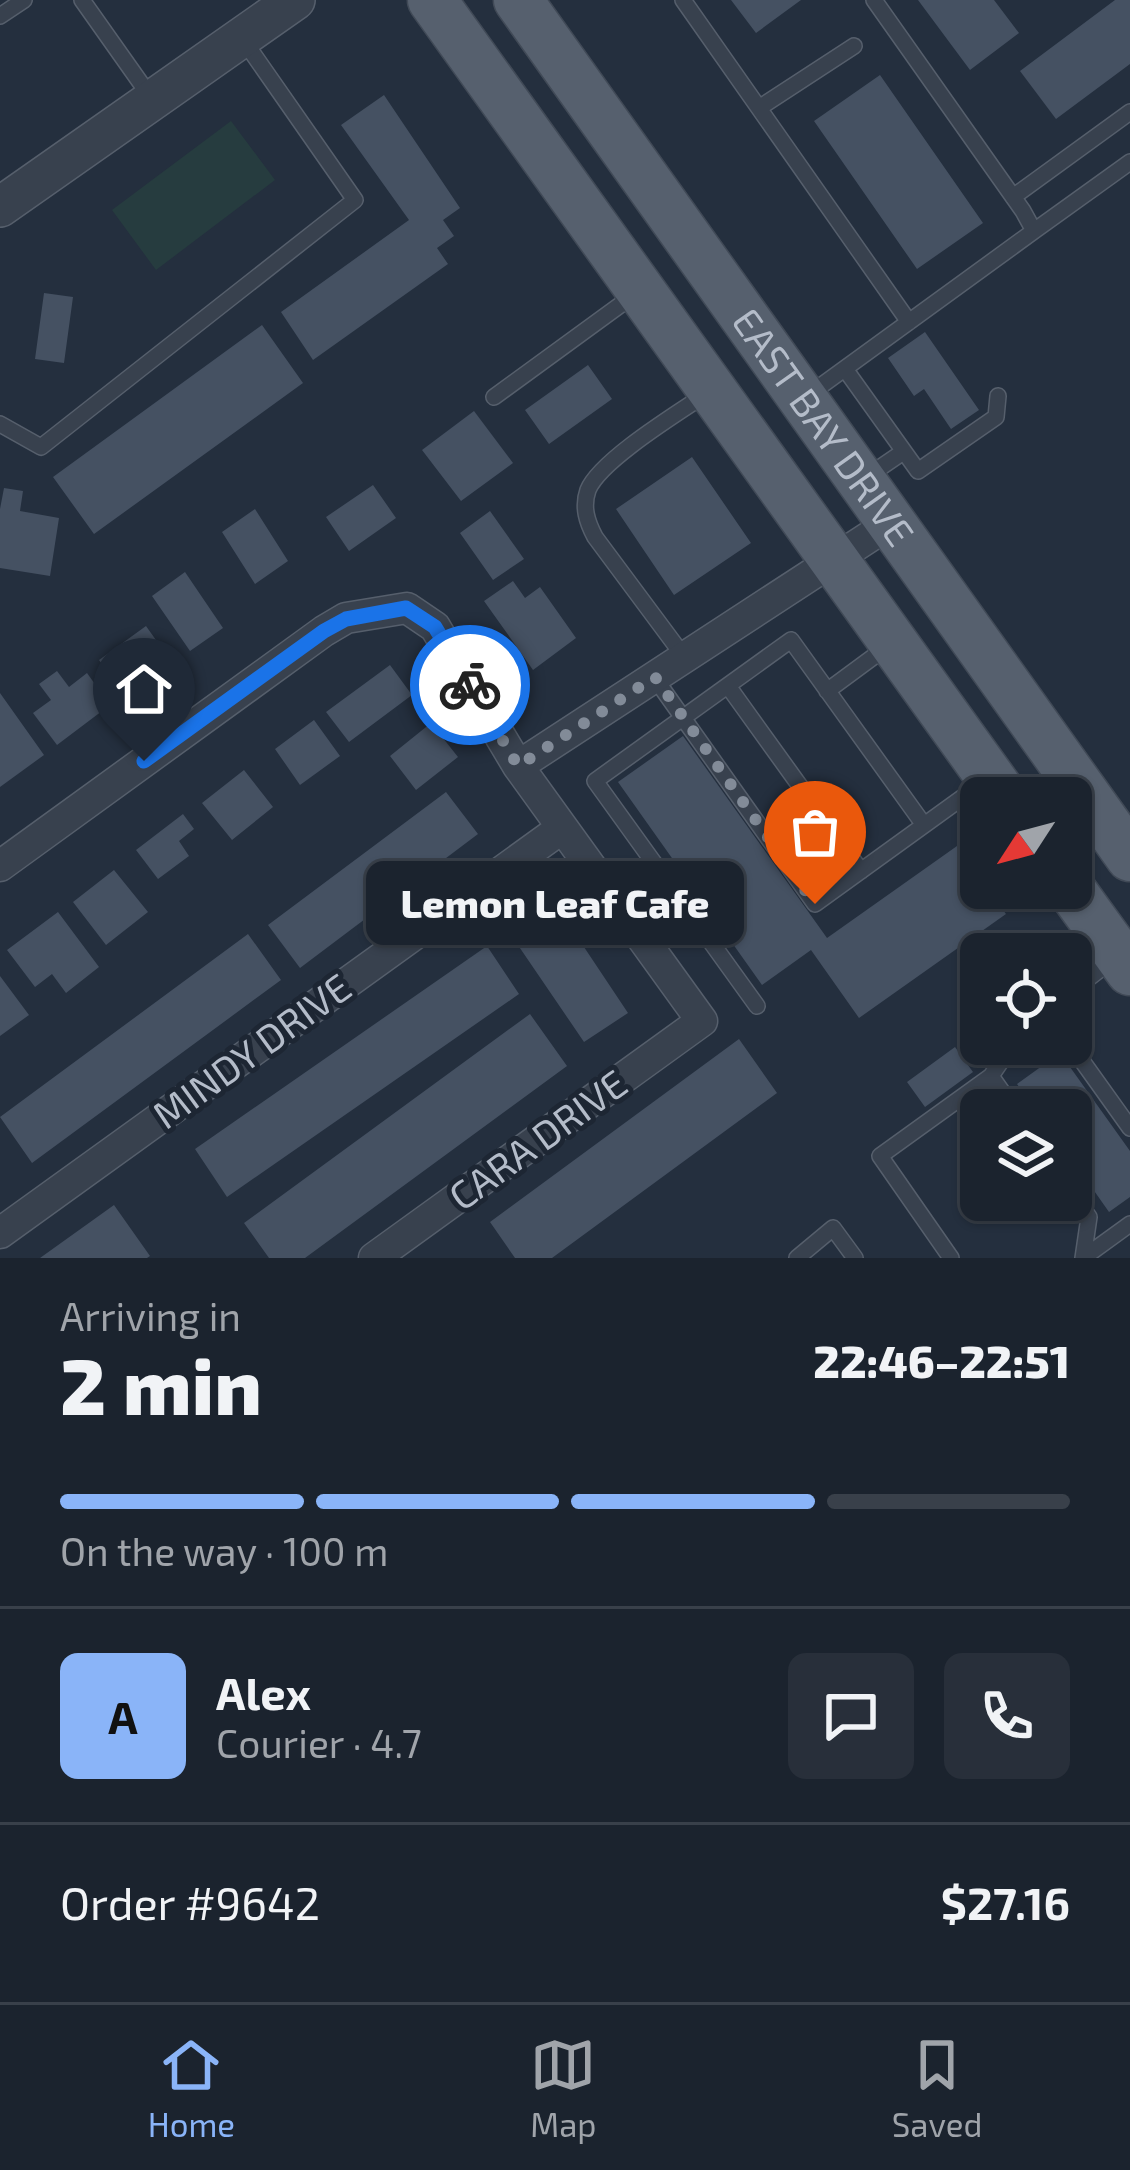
<!DOCTYPE html>
<meta charset="utf-8">
<style>
body{margin:0;font-family:"Exo 2",sans-serif;background:#282f3a;color:#f1f3f6;height:100vh;display:flex;flex-direction:column;font-size:45px;white-space:nowrap}
*{box-sizing:border-box;margin:0}
p{font-size:39px;color:#a0a4aa}
.icon{flex:none;width:66px;height:66px;fill:none;stroke:currentColor;stroke-width:2;stroke-linecap:round;stroke-linejoin:round}
.map{position:relative;height:1258px;overflow:hidden}
.details{display:flex;flex-direction:column;background:#1b232e;flex:1}
.details>*{flex:none}
.needle{width:78px;rotate:234deg}
.fabs{position:absolute;left:960px;top:777px;display:grid;gap:24px}
.fabs a{display:grid;place-items:center;width:132px;height:132px;border-radius:18px;background:#1b232e;box-shadow:0 3px 9px #0004,0 0 0 3px #39404a;font-size:60px}
.pin{position:absolute;display:grid;place-items:center;width:102px;height:102px;color:#fff;margin:-123px -51px;border-radius:50% 50% 50% 0;rotate:-45deg;box-shadow:0 0 12px #0007}
.pin .icon{rotate:45deg}
.courier{position:absolute;display:grid;place-items:center;width:120px;height:120px;margin:-60px;border:9px solid #1a73e8;border-radius:50%;background:#fff;color:#222;box-shadow:0 3px 15px #0007}
.bubble{position:absolute;height:84px;border-radius:18px;background:#1b232e;box-shadow:0 3px 9px #0004,0 0 0 3px #39404a;font-size:39px;font-weight:800;line-height:84px;text-align:center}
.overview em{font-style:normal;font-weight:800}
.overview div{display:flex;flex-direction:column-reverse}
.overview{display:flex;align-items:center;justify-content:space-between;height:204px;padding:0 60px}
h1{font-size:78px;font-weight:800;line-height:90px}
.bar{display:grid;grid-template-columns:repeat(4,1fr);gap:18px 12px;align-content:center;height:144px;padding:0 60px}
.bar i{height:15px;border-radius:9px;background:#39404a}
.bar .selected{background:#8ab4f8}
.bar p{grid-column:span 4}
.line{display:flex;align-items:center;gap:30px;padding:0 60px;border-top:3px solid #39404a}
.line div{flex:1}
.round{display:grid;place-items:center;flex:none;width:126px;height:126px;border-radius:18px;background:#282f3a}
.menu{display:flex;justify-content:space-around;align-items:center;height:168px;border-top:3px solid #39404a;background:#1b232e;font-size:33px;color:#a0a4aa}
.menu a{display:grid;justify-items:center;gap:6px}
.menu .selected{color:#8ab4f8}
.map>svg:first-child{display:block}
.green{fill:#263c3f}
.building{fill:#455162}
.lines{fill:none;stroke-linecap:round;stroke-linejoin:round}
.service-casing{stroke:#565f6c;stroke-width:18}
.minor-casing{stroke:#565f6c;stroke-width:33}
.tertiary-casing{stroke:#565f6c;stroke-width:42}
.primary-casing{stroke:#414a57;stroke-width:51}
.service{stroke:#38414e;stroke-width:15}
.minor{stroke:#38414e;stroke-width:30}
.tertiary{stroke:#38414e;stroke-width:39}
.primary{stroke:#56606e;stroke-width:48}
.done{stroke:#828b98;stroke-width:12;stroke-dasharray:0 21.6}
.route{stroke:#1a73e8;stroke-width:15}
.labels{text-anchor:middle;stroke-width:10;stroke-linejoin:round;paint-order:stroke}
.street-label{font-size:39px;fill:#b4bcc9;stroke:#1d2633}
</style>
<div class="map">
<svg width="1130" height="1258" viewBox="0 0 1130 1258">
<rect width="100%" height="100%" fill="#242f3e"/>
<path class="green" d="M 231,121 L 275,180 L 156,270 L 112,210 Z"/>
<path class="building" d="M 731,0 L 801,0 L 756,33 Z
M 918,0 L 994,0 L 1019,33 L 970,70 Z
M 1115,0 L 1130,0 L 1130,64 L 1056,119 L 1020,71 Z
M 880,75 L 983,223 L 917,269 L 814,121 Z
M 384,95 L 460,208 L 443,220 L 454,236 L 437,248 L 448,264 L 313,360 L 281,312 L 409,220 L 341,125 Z
M 44,293 L 73,297 L 64,363 L 35,359 Z
M 262,325 L 303,383 L 94,534 L 53,477 Z
M 925,332 L 979,410 L 951,429 L 924,389 L 914,396 L 888,358 Z
M 588,365 L 612,399 L 549,444 L 525,410 Z
M 474,411 L 513,463 L 461,501 L 422,450 Z
M 692,457 L 751,543 L 674,595 L 616,509 Z
M 373,485 L 396,518 L 349,551 L 326,517 Z
M 4,488 L 23,491 L 20,511 L 59,518 L 50,576 L 0,568 L 0,509 Z
M 255,509 L 288,561 L 255,584 L 222,532 Z
M 490,511 L 524,559 L 493,580 L 460,533 Z
M 185,572 L 223,628 L 190,651 L 152,596 Z
M 513,581 L 525,598 L 540,587 L 576,638 L 533,670 L 484,601 Z
M 146,626 L 173,664 L 126,698 L 99,660 Z
M 390,665 L 412,695 L 349,742 L 326,712 Z
M 57,671 L 69,687 L 87,673 L 110,705 L 57,745 L 33,713 L 51,700 L 39,684 Z
M 0,693 L 44,755 L 0,787 Z
M 314,720 L 340,756 L 300,785 L 275,749 Z
M 431,723 L 458,757 L 416,790 L 390,756 Z
M 683,736 L 827,938 L 957,846 L 981,879 L 981,888 L 987,888 L 1006,914 L 859,1018 L 811,950 L 762,985 L 618,782 Z
M 244,770 L 273,807 L 232,840 L 202,803 Z
M 446,792 L 478,834 L 300,968 L 268,925 Z
M 183,814 L 194,829 L 179,841 L 189,856 L 158,879 L 136,850 Z
M 114,870 L 148,912 L 106,945 L 73,902 Z
M 550,896 L 628,1013 L 584,1042 L 505,926 Z
M 58,912 L 99,967 L 66,993 L 52,974 L 35,987 L 7,950 Z
M 248,934 L 281,980 L 32,1163 L 0,1117 Z
M 487,946 L 519,994 L 227,1197 L 195,1149 Z
M 0,976 L 29,1015 L 0,1036 Z
M 530,1014 L 567,1066 L 305,1258 L 269,1258 L 244,1223 Z
M 739,1039 L 777,1093 L 552,1258 L 515,1258 L 490,1222 Z
M 955,1047 L 973,1072 L 925,1107 L 907,1082 Z
M 1060,1053 L 1130,1151 L 1130,1197 L 1109,1212 L 1071,1158 L 1071,1110 L 1036,1110 L 1017,1084 Z
M 114,1205 L 150,1256 L 147,1258 L 40,1258 Z"/>
<g class="lines">
<defs>
<path id="service" d="M 82,0 L 152,99
M 683,0 L 909,322
M 0,16 L 24,0
M 759,108 L 854,46
M 1013,197 L 1130,112
M 1034,231 L 1130,162
M 845,369 L 918,471 L 996,417 L 998,396
M 807,396 L 1034,231 L 1023,211 L 874,0
M 494,397 L 638,292
M 0,424 L 41,447 L 355,200 L 242,38
M 865,478 L 903,452
M 685,658 L 595,537 C 587,522 582,507 588,490 C 600,460 681,411 709,392
M 654,677 L 815,904 L 988,779
M 728,686 L 861,871
M 827,691 L 888,646
M 1071,992 L 1112,960
M 757,1006 L 595,781 L 791,640 L 924,825
M 1013,1044 L 991,1076 L 1015,1110
M 1070,1044 L 1130,1128
M 1071,1192 L 1089,1217 L 1083,1258
M 797,1258 L 833,1228 L 855,1258
M 951,1258 L 880,1156 L 991,1076
M 1083,1258 L 1130,1224"/>
<path id="minor" d="M 518,766 L 892,522
M 0,866 L 324,631 L 346,618 L 407,608 L 435,627 L 518,766 L 702,1021 L 374,1258
M 0,1233 L 562,828"/>
<path id="tertiary" d="M 0,207 L 295,0"/>
<g id="primary">
<path d="M 432,0 L 1005,798"/>
<path id="s1" d="M 518,0 L 1130,857"/>
<path d="M 1070,888 L 1130,971"/>
</g>
</defs>
<use href="#service" class="service-casing"/>
<use href="#minor" class="minor-casing"/>
<use href="#tertiary" class="tertiary-casing"/>
<use href="#primary" class="primary-casing"/>
<use href="#service" class="service"/>
<use href="#minor" class="minor"/>
<use href="#tertiary" class="tertiary"/>
<use href="#primary" class="primary"/>
</g>
<g class="lines">
<path class="done" d="M 470,685 L 518,766 L 655,677 L 815,904"/>
<path class="route" d="M 144,761 L 324,631 L 346,619 L 406,608 L 435,627 L 470,685"/>
</g>
<g class="labels">
<g class="street-label">
<text dy="14" stroke="none"><textPath href="#s1" startOffset="525">EAST BAY DRIVE</textPath></text>
<text transform="translate(252 1051) rotate(-36)" y="14">MINDY DRIVE</text>
<text transform="translate(538 1140) rotate(-36)" y="14">CARA DRIVE</text>
</g>
</g>
</svg>
<div class="fabs">
<a><svg class="needle" viewBox="-14 -14 28 28"><path d="M0-13l5 13h-10z" fill="#e53935"/><path d="M0 13l5-13h-10z" fill="#a0a4aa"/></svg></a>
<a><svg class="icon" aria-label="locate" viewBox="0 0 24 24"><circle cx="12" cy="12" r="6"/><path d="M12 2v4M12 18v4M2 12h4M18 12h4"/></svg></a>
<a><svg class="icon" aria-label="layers" viewBox="0 0 24 24"><path d="M12 4l9 5-9 5-9-5zM3 14l9 5 9-5"/></svg></a>
</div>
<div class="pin" style="left:815px;top:904px;background:#ea580c"><svg class="icon" aria-label="bag" viewBox="0 0 24 24"><path d="M5 8h14l-1 12H6zM9 8a3 3 0 0 1 6 0"/></svg></div>
<div class="pin" style="left:144px;top:761px;background:#1f2937"><svg class="icon" aria-label="home" viewBox="0 0 24 24"><path d="M3 11l9-7 9 7M6 9v11h12V9"/></svg></div>
<div class="courier" style="left:470px;top:685px"><svg class="icon" aria-label="bike" viewBox="0 0 24 24"><circle cx="6" cy="16" r="4"/><circle cx="18" cy="16" r="4"/><path d="M6 16l4-8h5l3 8M10 8l3 8H6M13 5h3"/></svg></div>
<div class="bubble" style="left:366px;top:861px;width:378px">Lemon Leaf Cafe</div>
</div>
<section class="details">
<div class="overview"><div><h1>2 min</h1><p>Arriving in</p></div><em>22:46–22:51</em></div>
<div class="bar"><i class="selected"></i><i class="selected"></i><i class="selected"></i><i></i><p>On the way · 100 m</p></div>
<div class="line" style="height:216px"><b class="round" style="background:#8ab4f8;color:#111">A</b><div><b>Alex</b><p>Courier · 4.7</p></div><a class="round"><svg class="icon" aria-label="chat" viewBox="0 0 24 24"><path d="M4 5h16v11H9l-5 4z"/></svg></a><a class="round"><svg class="icon" aria-label="phone" viewBox="0 0 24 24"><path d="M5 4h4l2 5-3 2q2 4 5 5l2-3 5 2v4C11 20 4 13 5 4z"/></svg></a></div>
<div class="line" style="height:156px"><div>Order #9642</div><b>$27.16</b></div>
</section>
<nav class="menu">
<a class="selected"><svg class="icon" aria-label="home" viewBox="0 0 24 24"><path d="M3 11l9-7 9 7M6 9v11h12V9"/></svg>Home</a>
<a><svg class="icon" aria-label="map" viewBox="0 0 24 24"><path d="M3 6l6-2 6 2 6-2v14l-6 2-6-2-6 2zM9 4v14M15 6v14"/></svg>Map</a>
<a><svg class="icon" aria-label="saved" viewBox="0 0 24 24"><path d="M7 4h10v16l-5-4-5 4z"/></svg>Saved</a>
</nav>
